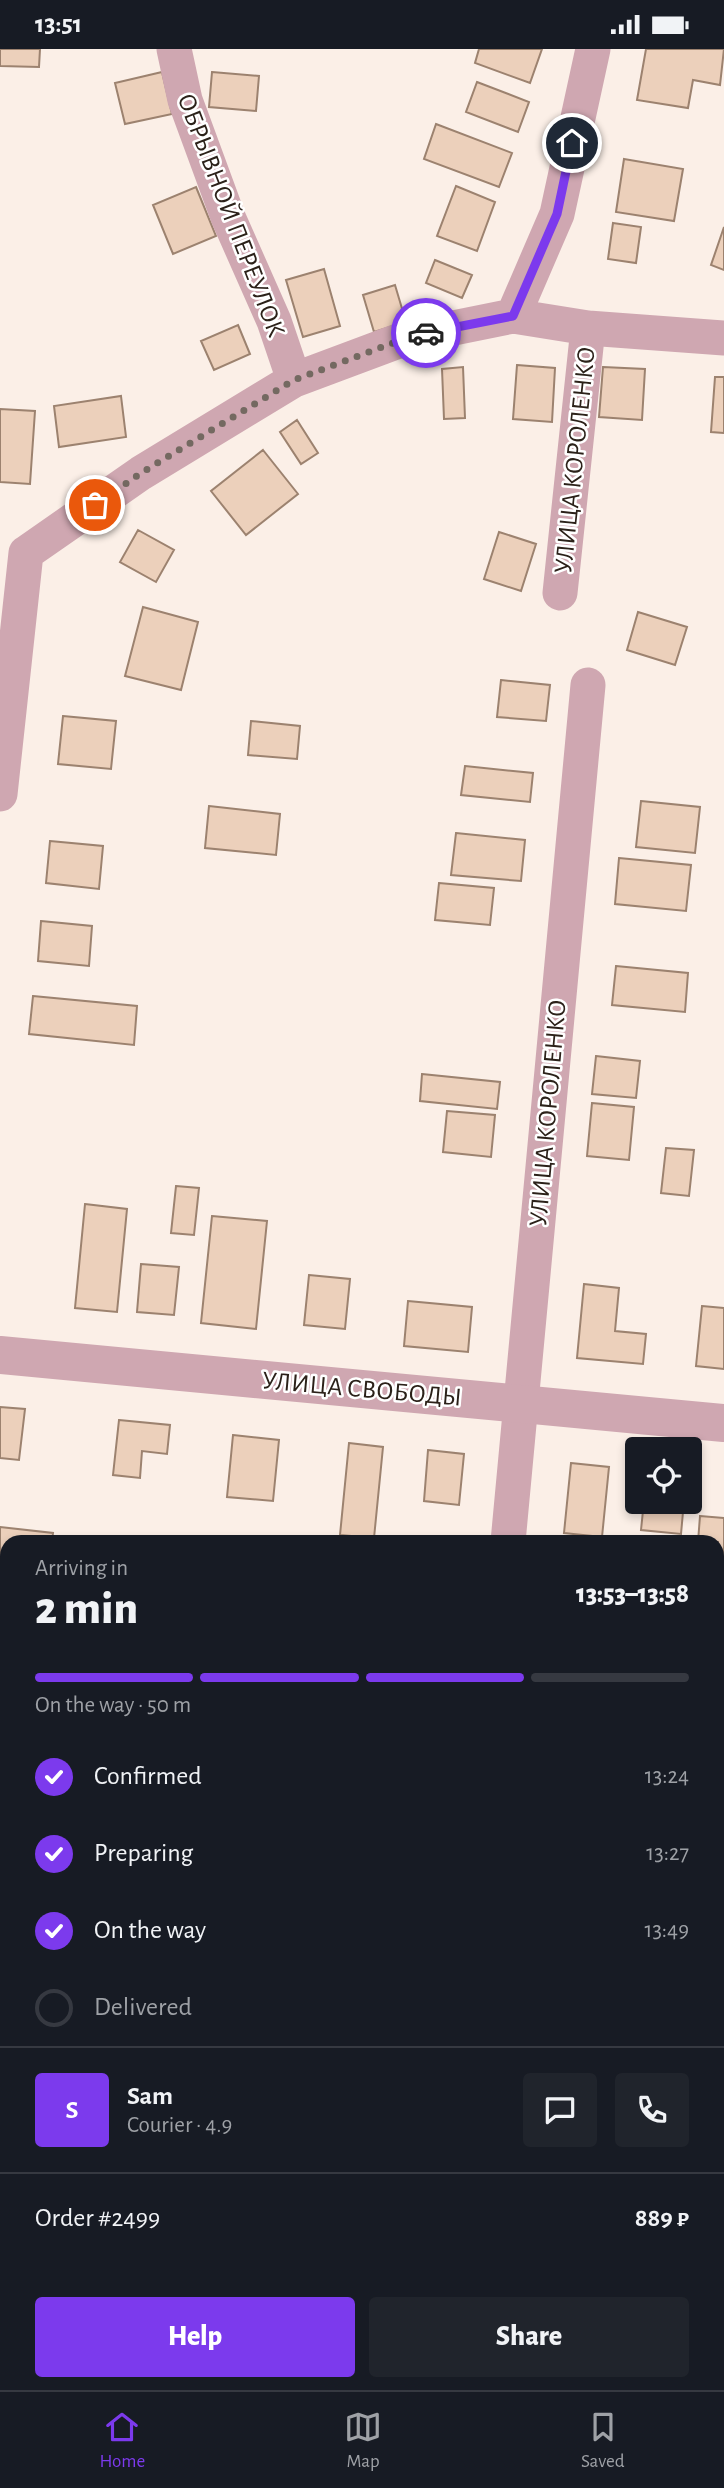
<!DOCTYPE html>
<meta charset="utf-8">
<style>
body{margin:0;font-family:"Alegreya Sans",sans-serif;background:#20242c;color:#f1f3f6;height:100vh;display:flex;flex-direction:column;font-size:26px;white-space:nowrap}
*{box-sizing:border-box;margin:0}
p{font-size:23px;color:#9ea1a6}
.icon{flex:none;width:38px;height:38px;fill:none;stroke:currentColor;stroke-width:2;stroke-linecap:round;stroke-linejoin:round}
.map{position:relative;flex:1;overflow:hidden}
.details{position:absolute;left:0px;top:1486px;width:724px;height:856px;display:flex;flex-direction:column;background:#171b24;border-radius:21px 21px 0 0;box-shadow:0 4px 10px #0003}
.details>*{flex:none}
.buttons{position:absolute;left:625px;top:1388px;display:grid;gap:14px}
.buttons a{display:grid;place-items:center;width:77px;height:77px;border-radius:7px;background:#171b24;box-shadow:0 4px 10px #0003;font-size:35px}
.pin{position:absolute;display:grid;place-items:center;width:60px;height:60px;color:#fff;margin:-30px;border:4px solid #fff;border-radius:50%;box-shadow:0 2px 7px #0007}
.courier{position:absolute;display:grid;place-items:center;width:70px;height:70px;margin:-35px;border:5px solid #7c3aed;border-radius:50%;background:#fff;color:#222;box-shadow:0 2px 9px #0007}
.overview em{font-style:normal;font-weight:800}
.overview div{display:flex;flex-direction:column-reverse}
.overview{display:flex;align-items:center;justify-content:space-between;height:119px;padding:0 35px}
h1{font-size:46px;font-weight:800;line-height:52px}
.bar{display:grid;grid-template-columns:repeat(4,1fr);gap:10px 7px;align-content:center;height:84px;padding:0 35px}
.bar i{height:9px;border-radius:5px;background:#363941}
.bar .active{background:#7c3aed}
.bar p{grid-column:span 4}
.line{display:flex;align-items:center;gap:18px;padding:0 35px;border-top:2px solid #363941}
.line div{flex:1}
.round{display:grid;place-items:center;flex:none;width:74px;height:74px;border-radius:7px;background:#20242c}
ol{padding:0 35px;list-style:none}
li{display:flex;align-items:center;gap:21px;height:77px}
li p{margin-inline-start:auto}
li .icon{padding:7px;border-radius:50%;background:#7c3aed;color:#fff;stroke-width:4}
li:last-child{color:#9ea1a6}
li i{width:38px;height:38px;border:4px solid #363941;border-radius:50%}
.cta{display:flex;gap:14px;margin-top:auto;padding:14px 35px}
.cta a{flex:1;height:80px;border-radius:7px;background:#7c3aed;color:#fff;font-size:28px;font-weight:800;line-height:80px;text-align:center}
.cta a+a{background:#20242c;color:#f1f3f6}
.status{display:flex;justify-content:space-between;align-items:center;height:49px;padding:0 35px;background:#171b24;direction:ltr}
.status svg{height:19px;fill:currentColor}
.dock{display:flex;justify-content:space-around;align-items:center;height:98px;border-top:2px solid #363941;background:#171b24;font-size:19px;color:#9ea1a6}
.dock a{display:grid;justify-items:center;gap:4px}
.dock .active{color:#7c3aed}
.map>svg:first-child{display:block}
.building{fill:#ecd0bb;stroke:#9c826f;stroke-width:2}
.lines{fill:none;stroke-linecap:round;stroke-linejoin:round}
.minor{stroke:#cfa7b1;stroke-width:35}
.tertiary{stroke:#cfa7b1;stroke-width:38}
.done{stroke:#746961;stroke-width:7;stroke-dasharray:0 12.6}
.route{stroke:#7c3aed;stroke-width:9}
.labels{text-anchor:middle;stroke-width:5;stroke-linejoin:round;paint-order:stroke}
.street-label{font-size:26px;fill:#2b2119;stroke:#fff}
</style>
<div class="status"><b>13:51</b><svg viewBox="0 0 49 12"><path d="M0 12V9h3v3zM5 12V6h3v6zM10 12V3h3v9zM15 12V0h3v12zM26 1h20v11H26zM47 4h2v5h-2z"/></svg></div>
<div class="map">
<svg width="724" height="2341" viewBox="0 0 724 2341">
<rect width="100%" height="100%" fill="#fbefe7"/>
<path class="building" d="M 0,0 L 40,0 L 39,18 L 0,17 Z
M 479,0 L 542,0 L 530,34 L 475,14 Z
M 646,0 L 724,0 L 720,36 L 693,31 L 688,59 L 637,51 Z
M 162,23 L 172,65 L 125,75 L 115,34 Z
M 212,23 L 259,27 L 256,62 L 209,58 Z
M 477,33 L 529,53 L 518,83 L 466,63 Z
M 436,75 L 512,104 L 499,138 L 424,110 Z
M 624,110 L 683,120 L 674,172 L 616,163 Z
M 456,137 L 495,153 L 477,202 L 437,187 Z
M 196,138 L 216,187 L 173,205 L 153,156 Z
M 613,174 L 641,178 L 636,214 L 608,210 Z
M 724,178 L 724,221 L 711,216 Z
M 435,211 L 472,226 L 462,249 L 426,234 Z
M 324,220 L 340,277 L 303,288 L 286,231 Z
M 395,236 L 406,273 L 374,283 L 363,246 Z
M 238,276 L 250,305 L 214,321 L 201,292 Z
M 517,316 L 555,319 L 552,373 L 513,370 Z
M 463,318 L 465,369 L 444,370 L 442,320 Z
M 603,318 L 645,320 L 642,371 L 599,368 Z
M 715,328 L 724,328 L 724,384 L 711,383 Z
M 121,347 L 126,388 L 59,398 L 54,357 Z
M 0,360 L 35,362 L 30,435 L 0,433 Z
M 297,371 L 318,404 L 301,415 L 280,383 Z
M 263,401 L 298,445 L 246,486 L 211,442 Z
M 138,481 L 174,501 L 156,533 L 120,513 Z
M 499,483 L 536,495 L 521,542 L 484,530 Z
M 143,558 L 198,573 L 181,641 L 125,627 Z
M 638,563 L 687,578 L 675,616 L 627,601 Z
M 501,631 L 550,636 L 546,672 L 497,668 Z
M 63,667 L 116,672 L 111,720 L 58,715 Z
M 251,672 L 300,677 L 297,710 L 248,706 Z
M 465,717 L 533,724 L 530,753 L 461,746 Z
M 641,752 L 700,758 L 695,804 L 636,798 Z
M 209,757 L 280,765 L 276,806 L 205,799 Z
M 456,784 L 525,791 L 521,832 L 451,826 Z
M 50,792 L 103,797 L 99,840 L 46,834 Z
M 619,809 L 691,816 L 686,862 L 615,855 Z
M 439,834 L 494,839 L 490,876 L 435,871 Z
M 41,872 L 92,877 L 89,917 L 38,912 Z
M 616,917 L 688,924 L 685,963 L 612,956 Z
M 33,947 L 137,957 L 134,996 L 29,985 Z
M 596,1007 L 640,1012 L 636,1049 L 592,1045 Z
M 422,1025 L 500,1033 L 497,1060 L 420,1052 Z
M 592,1054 L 634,1058 L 629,1111 L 587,1107 Z
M 447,1062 L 495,1066 L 491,1108 L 443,1103 Z
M 666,1099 L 694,1101 L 689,1147 L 661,1144 Z
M 176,1137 L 199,1139 L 194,1186 L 171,1184 Z
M 85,1155 L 127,1160 L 117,1263 L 75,1259 Z
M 212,1167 L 267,1172 L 256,1280 L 201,1274 Z
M 141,1215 L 179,1218 L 174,1266 L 137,1263 Z
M 309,1226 L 350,1230 L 345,1280 L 304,1276 Z
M 584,1235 L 619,1239 L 615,1282 L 646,1285 L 643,1315 L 577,1309 Z
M 408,1252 L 472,1258 L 468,1303 L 404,1297 Z
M 702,1257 L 724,1259 L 724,1320 L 696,1317 Z
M 0,1358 L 25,1360 L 19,1411 L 0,1409 Z
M 119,1371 L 170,1376 L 167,1405 L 142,1402 L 140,1429 L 113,1426 Z
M 233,1386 L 279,1391 L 273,1452 L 227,1448 Z
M 349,1394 L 383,1398 L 374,1489 L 340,1486 Z
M 428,1401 L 464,1405 L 459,1456 L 424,1452 Z
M 571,1414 L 609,1418 L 602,1488 L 564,1484 Z
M 644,1452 L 684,1452 L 681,1485 L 641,1481 Z
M 700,1467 L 724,1469 L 724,1542 L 718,1541 L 718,1493 L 698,1493 Z
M 0,1478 L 53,1484 L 52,1493 L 7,1493 L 7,1506 L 0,1505 Z
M 0,1548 L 7,1549 L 7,1597 L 0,1596 Z
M 0,1609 L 7,1610 L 7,1648 L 0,1647 Z
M 0,1729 L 7,1730 L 7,1768 L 0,1767 Z
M 718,1787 L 724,1787 L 724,1829 L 718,1828 Z
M 0,1871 L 7,1871 L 6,1915 L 0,1914 Z
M 718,2067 L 724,2068 L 724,2132 L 718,2131 Z
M 718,2249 L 724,2249 L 724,2285 L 718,2284 Z
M 327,2334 L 375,2334 L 375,2341 L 327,2341 Z"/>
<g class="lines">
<path class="minor" d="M 174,0 L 185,51 L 228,168 L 274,272 L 294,331
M 513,267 L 557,165 L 593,0
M 26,504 L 141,424 L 294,331 L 409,288 L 513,267 L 588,279 L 724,289
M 560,544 L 588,279
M 0,745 L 26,504
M 508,1493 L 588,636
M 0,2121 L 7,2122
M 718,2184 L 724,2185
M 428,2341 L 429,2334"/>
<path class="tertiary" d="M 0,1306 L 724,1374"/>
</g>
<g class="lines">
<path class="done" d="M 95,456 L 141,424 L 294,331 L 409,288 L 426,284"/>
<path class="route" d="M 426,284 L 513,267 L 557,165 L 572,94"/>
</g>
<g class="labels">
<g class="street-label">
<text transform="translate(232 166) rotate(69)" y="9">ОБРЫВНОЙ ПЕРЕУЛОК</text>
<text transform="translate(574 411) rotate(-84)" y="9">УЛИЦА КОРОЛЕНКО</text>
<text transform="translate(547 1064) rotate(-85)" y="9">УЛИЦА КОРОЛЕНКО</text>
<text transform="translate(362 1339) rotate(5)" y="9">УЛИЦА СВОБОДЫ</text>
</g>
</g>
</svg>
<div class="buttons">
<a><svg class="icon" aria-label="locate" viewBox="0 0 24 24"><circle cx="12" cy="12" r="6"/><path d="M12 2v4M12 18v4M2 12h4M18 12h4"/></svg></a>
</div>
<div class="pin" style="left:95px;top:456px;background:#ea580c"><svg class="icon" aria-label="bag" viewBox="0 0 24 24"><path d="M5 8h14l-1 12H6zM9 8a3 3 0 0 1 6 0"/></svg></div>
<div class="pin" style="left:572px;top:94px;background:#1f2937"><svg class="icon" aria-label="home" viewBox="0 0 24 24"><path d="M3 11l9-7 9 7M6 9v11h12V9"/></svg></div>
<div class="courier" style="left:426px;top:284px"><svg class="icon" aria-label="car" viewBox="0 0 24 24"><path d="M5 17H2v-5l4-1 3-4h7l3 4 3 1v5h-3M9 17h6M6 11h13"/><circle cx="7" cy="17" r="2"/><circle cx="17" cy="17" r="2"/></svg></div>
<section class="details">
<div class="overview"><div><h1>2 min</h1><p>Arriving in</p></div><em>13:53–13:58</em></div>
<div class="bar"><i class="active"></i><i class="active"></i><i class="active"></i><i></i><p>On the way · 50 m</p></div>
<ol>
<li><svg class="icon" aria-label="check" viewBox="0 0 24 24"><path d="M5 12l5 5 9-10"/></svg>Confirmed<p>13:24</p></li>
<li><svg class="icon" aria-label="check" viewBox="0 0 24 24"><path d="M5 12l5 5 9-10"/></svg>Preparing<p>13:27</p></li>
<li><svg class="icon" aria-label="check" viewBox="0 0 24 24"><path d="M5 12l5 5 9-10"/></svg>On the way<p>13:49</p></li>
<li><i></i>Delivered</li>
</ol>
<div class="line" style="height:126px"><b class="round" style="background:#7c3aed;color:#fff">S</b><div><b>Sam</b><p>Courier · 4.9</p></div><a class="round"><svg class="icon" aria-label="chat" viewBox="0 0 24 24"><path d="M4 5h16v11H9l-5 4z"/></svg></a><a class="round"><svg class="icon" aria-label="phone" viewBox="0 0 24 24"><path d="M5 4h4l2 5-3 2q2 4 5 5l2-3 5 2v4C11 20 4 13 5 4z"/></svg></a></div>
<div class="line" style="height:91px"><div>Order #2499</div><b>889 ₽</b></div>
<div class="cta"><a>Help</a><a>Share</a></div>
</section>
</div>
<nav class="dock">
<a class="active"><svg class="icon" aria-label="home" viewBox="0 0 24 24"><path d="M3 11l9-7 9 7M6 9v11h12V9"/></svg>Home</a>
<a><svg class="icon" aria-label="map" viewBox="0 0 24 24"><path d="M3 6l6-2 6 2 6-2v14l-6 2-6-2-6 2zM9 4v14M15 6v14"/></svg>Map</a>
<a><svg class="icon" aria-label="saved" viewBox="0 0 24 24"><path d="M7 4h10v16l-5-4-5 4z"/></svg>Saved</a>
</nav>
